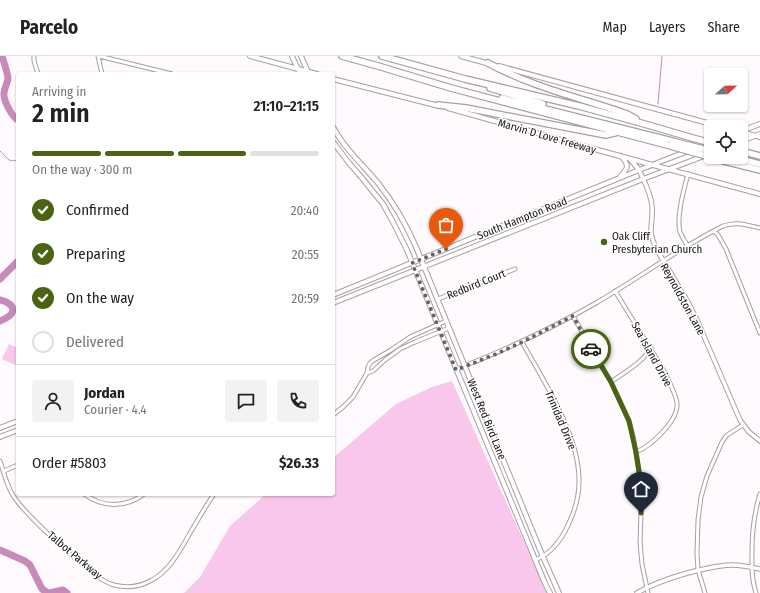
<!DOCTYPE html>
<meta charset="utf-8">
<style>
body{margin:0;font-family:"Fira Sans Condensed",sans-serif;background:#f2f2f2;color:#222;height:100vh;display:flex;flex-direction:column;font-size:15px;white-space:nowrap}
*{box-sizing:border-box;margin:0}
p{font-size:13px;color:#767676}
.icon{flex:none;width:22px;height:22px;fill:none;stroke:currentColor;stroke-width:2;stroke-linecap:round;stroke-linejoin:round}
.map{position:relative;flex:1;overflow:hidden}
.details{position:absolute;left:16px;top:16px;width:319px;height:424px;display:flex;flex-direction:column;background:#fff;border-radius:4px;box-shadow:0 1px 3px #0004}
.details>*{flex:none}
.needle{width:26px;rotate:68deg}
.controls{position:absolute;left:704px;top:12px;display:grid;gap:8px}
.controls a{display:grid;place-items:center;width:44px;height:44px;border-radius:4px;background:#fff;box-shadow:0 1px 3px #0004;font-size:20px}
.pin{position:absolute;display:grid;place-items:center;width:34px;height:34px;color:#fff;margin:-41px -17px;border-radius:50% 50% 50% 0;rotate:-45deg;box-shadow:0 0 4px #0007}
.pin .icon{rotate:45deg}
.courier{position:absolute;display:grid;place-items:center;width:40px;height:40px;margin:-20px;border:3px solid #4a6414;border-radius:50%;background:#fff;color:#222;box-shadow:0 1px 5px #0007}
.headline em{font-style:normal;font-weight:600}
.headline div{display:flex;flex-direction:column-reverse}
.headline{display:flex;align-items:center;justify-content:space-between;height:68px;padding:0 16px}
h1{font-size:26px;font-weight:600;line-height:30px}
.bar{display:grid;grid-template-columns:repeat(4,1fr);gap:6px 4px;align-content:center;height:48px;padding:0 16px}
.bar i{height:5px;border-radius:3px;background:#e0e0e0}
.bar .active{background:#4a6414}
.bar p{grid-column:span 4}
.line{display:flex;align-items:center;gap:10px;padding:0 16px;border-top:1px solid #e0e0e0}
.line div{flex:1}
.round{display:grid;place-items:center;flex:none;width:42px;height:42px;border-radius:4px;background:#f2f2f2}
ol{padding:0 16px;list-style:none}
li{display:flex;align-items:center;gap:12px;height:44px}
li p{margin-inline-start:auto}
li .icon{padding:4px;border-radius:50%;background:#4a6414;color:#fff;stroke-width:4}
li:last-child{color:#767676}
li i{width:22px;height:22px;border:2px solid #e0e0e0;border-radius:50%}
header{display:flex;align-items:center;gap:24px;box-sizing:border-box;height:56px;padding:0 20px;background:#fff;border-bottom:1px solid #e0e0e0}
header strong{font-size:19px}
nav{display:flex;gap:22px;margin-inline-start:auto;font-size:14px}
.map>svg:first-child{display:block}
.green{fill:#f9c7eb}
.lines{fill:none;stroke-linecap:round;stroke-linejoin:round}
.stream{stroke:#c88ab8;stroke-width:1}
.river{stroke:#c88ab8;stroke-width:7}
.minor-casing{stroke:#a79ea4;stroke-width:5}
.tertiary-casing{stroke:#a79ea4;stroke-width:5.5}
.secondary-casing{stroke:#a79ea4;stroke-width:6}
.motorway-casing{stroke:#a79ea4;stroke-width:8}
.minor{stroke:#fff;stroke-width:3}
.tertiary{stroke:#fff;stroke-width:3.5}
.secondary{stroke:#fff;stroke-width:4}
.motorway{stroke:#fff;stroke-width:5.5}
.motorway-bridge-casing{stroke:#a79ea4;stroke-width:8;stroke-linecap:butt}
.motorway-bridge{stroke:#fff;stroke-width:5.5}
.done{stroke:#666365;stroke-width:4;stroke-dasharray:0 7.2}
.route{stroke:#4a6414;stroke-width:5}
.poi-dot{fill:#4a6414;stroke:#fff;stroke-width:1.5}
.labels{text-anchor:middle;stroke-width:3;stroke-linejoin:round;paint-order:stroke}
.street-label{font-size:11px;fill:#141113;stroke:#fff}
.poi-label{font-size:11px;fill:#141113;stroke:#fff;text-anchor:start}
</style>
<header>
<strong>Parcelo</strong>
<nav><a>Map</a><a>Layers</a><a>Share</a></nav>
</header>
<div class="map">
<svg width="760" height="537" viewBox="0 0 760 537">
<rect width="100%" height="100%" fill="#fefafd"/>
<path class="green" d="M 9,288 L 18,292 L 18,310 L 2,303 Z
M 452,325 L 547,537 L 184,537 L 200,521 L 230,470 L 266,438 L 333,438 L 333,402 L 396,348 L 432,331 Z"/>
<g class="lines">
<path class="stream" d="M 658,48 L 662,0
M 0,95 C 8,101 6,107 18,104"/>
<path class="river" d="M 2,0 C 4,7 7,15 8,22 C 8,27 4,32 4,37 C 3,44 12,61 18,64
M 0,223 L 18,205
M 0,244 C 6,245 16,250 12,257 C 10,261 4,263 0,265
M 0,494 L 25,505 L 30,509 L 42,533 L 48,537
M 49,537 L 63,534 L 67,537"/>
<defs>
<path id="minor" d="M 34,0 L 34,5 L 38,18
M 98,0 L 102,18
M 99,0 L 172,18
M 688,118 C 684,133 676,161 680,176 C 682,181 685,186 688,190
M 714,175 L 718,179 L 726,193 L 760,277
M 615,235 L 663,313 C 667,322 677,339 677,348 C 678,365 651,390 636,396
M 438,243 L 515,213
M 573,260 L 611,326 L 629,365 L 633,380 L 641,428 L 641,457 L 640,487 L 642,508 L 648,537
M 522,286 C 544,326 580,380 579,426 C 579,440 575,454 569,467 C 562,483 551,498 535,504
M 457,313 C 505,294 551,273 596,247 C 639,222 679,192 723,170 C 737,165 746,169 760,172
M 367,317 L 373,315 L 385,304 L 400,293 L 415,286 L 449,272
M 611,326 C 625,316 642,307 651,292
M 333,359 L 343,351 L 353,341 L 367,317 L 368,311 L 370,307 L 374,304 L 391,294 L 410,281 L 446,265
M 0,405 C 4,417 7,431 14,441 C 25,457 44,474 58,487 C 73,500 96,524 114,529 C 126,532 139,531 150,525 C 169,516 180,495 190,477 C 198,464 205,451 214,438
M 4,415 L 18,409
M 84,438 C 103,452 126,452 144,438
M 705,537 L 698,514 L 697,498 L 698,464 L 701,441 L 707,420 L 722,386 L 727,379 L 743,369
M 756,537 C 751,521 752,511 752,494 C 752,474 754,458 760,438"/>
<path id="tertiary" d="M 639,114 C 644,125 651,137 652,150 C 653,158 651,167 651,175 C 651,182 654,188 657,194 L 689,248 L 697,264 L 740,364 L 749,376 L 760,385
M 637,537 C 658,525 681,518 704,513 C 713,511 723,509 732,509 C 742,509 751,511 760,513"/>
<path id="secondary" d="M 250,0 L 317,18
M 292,0 L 300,18
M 301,0 L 308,16
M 461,0 L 490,8
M 499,10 L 722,71
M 333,23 L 439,50
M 448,52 L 583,90 L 760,138
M 333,71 C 344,92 363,109 378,127 C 394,147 406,168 416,191 L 543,501 L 559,537
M 741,75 L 760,68
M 741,76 L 760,81
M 741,85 L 760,78
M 333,86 L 349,107 L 362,122 L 383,148 L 393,166 L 407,194 L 544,525 L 550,537
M 630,103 L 639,114
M 620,121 C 628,112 630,110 621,100
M 333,239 L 639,114 L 688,95
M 333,247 L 643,123 L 704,100
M 0,372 L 18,365
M 0,381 L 18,374"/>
<path id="motorway" d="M 342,0 L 378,10 L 451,32 L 667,89
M 382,0 L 465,23 L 579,50 L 641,67 L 689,81
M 488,7 C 532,31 581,42 627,58 L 636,63
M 490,32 L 543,48
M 502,42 L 672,85
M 438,49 L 466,52 L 606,79 L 618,76
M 741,95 L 760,100
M 732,101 L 760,108
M 724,105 L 760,114"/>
</defs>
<use href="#minor" class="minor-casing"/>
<use href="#tertiary" class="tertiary-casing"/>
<use href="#secondary" class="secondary-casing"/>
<use href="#motorway" class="motorway-casing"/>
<use href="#minor" class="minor"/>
<use href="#tertiary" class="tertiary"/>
<use href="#secondary" class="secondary"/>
<use href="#motorway" class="motorway"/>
<defs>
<path id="motorway-bridge" d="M 689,81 L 711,87
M 672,85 L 711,95
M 667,89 L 724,105"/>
</defs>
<use href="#motorway-bridge" class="motorway-bridge-casing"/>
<use href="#motorway-bridge" class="motorway-bridge"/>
</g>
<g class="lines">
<path class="done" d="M 446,193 L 412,207 L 456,314 L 496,298 L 522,286 L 573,260 L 591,293"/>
<path class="route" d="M 591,293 L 611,326 L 629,365 L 636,396 L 641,428 L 641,457"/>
</g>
<circle class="poi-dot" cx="604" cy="186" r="4"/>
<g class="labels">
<g class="street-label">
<text transform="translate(547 80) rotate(16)" y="4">Marvin D Love Freeway</text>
<text transform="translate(522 162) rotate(-22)" y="4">South Hampton Road</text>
<text transform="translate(476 228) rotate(-22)" y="4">Redbird Court</text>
<text transform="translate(683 243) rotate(61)" y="4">Reynoldston Lane</text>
<text transform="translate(652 298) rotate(61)" y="4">Sea Island Drive</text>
<text transform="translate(487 363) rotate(68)" y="4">West Red Bird Lane</text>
<text transform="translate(561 364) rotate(67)" y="4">Trinidad Drive</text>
<text transform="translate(75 499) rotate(40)" y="4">Talbot Parkway</text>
</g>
<g class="poi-label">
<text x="612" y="184">Oak Cliff<tspan x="612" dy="13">Presbyterian Church</tspan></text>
</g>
</g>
</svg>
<div class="controls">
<a><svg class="needle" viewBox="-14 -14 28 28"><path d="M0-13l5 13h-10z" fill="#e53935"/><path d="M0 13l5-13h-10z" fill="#767676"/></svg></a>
<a><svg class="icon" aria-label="locate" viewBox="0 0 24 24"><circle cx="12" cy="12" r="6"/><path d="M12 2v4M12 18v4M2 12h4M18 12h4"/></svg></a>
</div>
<div class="pin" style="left:446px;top:193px;background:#ea580c"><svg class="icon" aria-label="bag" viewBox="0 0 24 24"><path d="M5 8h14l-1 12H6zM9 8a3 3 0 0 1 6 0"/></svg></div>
<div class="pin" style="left:641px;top:457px;background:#1f2937"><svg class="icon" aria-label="home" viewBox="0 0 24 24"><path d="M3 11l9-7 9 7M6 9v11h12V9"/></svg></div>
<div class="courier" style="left:591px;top:293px"><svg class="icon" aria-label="car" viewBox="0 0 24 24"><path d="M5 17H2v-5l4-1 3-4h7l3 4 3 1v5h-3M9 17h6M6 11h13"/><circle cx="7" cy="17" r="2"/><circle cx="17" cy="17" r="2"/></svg></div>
<section class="details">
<div class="headline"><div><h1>2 min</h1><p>Arriving in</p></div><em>21:10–21:15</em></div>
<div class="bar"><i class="active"></i><i class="active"></i><i class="active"></i><i></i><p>On the way · 300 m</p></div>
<ol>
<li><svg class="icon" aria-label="check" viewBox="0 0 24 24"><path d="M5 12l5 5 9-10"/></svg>Confirmed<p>20:40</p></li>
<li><svg class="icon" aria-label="check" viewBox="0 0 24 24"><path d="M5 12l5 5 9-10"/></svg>Preparing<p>20:55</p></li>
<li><svg class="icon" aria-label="check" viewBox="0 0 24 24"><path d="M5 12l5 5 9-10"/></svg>On the way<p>20:59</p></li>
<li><i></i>Delivered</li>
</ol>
<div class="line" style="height:72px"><a class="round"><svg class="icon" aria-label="person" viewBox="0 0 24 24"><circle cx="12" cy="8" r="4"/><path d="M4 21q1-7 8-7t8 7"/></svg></a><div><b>Jordan</b><p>Courier · 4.4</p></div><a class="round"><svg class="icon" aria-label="chat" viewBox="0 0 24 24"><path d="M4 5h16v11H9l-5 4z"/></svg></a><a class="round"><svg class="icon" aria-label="phone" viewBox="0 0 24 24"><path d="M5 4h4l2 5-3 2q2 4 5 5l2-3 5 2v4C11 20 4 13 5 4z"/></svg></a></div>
<div class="line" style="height:52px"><div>Order #5803</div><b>$26.33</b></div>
</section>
</div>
